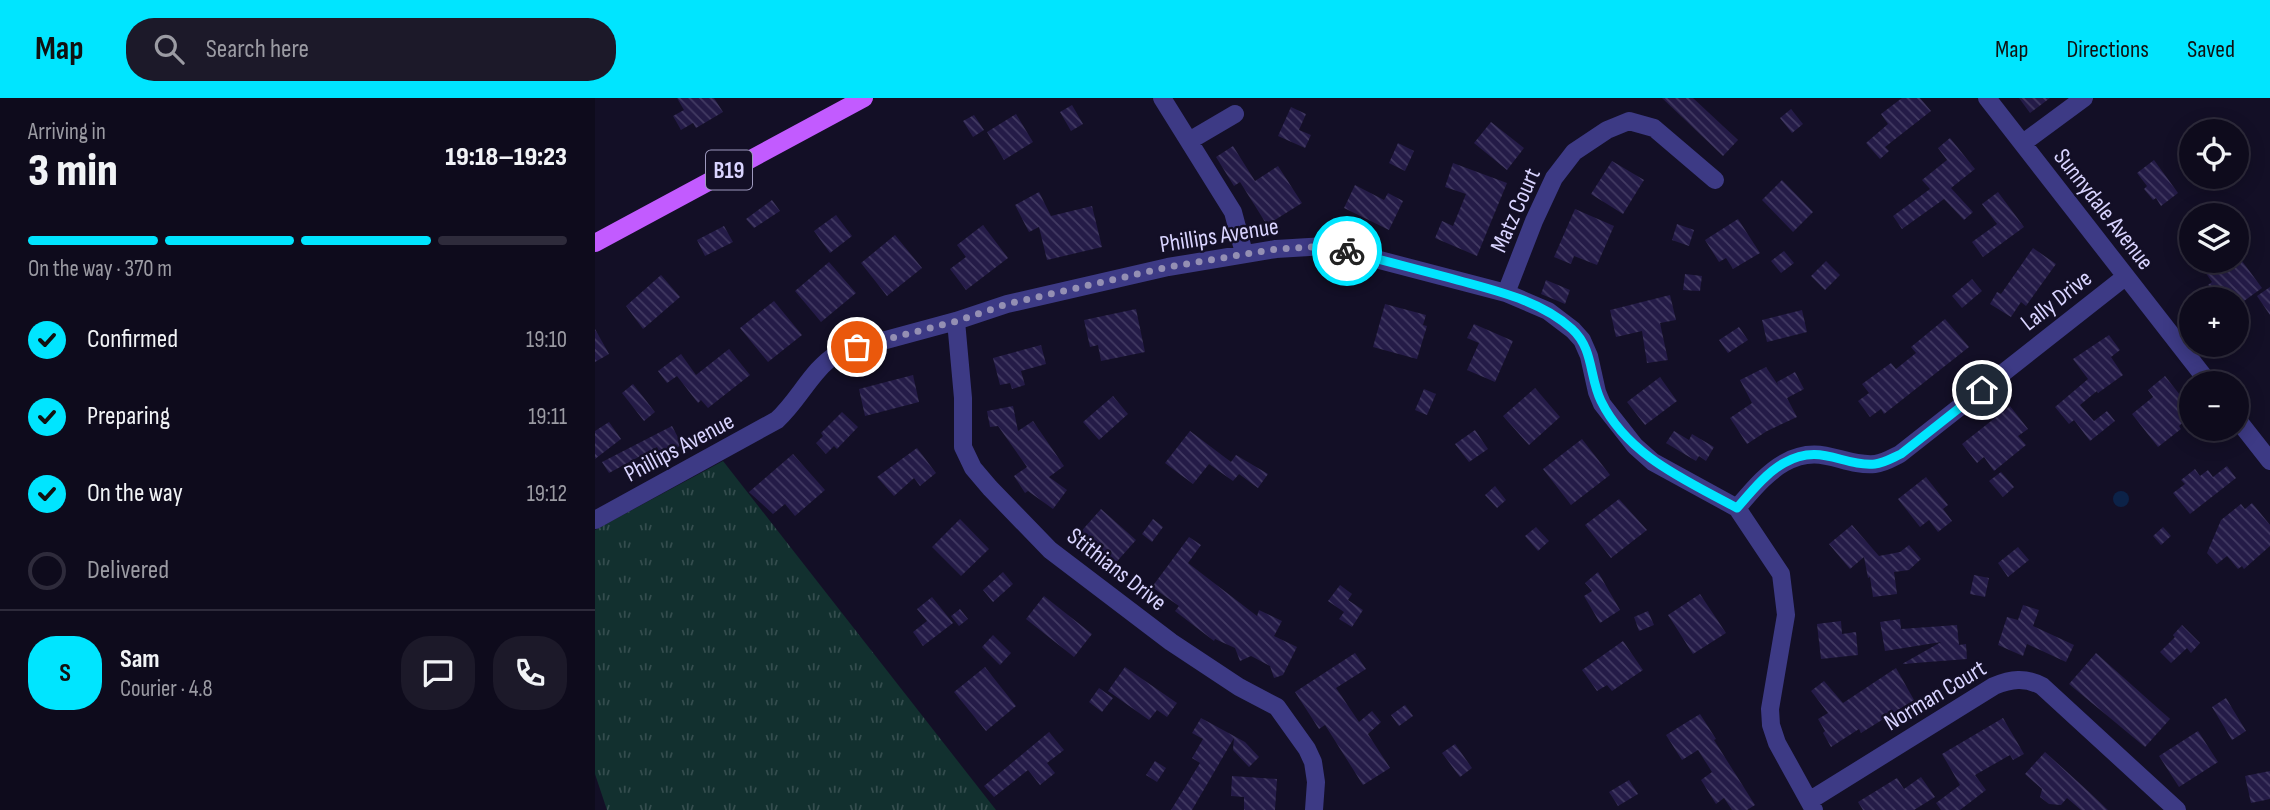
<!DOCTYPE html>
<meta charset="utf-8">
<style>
body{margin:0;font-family:"Sofia Sans Condensed",sans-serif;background:#1c1929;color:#f1f3f6;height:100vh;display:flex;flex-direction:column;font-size:26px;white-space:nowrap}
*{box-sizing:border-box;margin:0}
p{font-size:23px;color:#9b9ba3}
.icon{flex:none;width:38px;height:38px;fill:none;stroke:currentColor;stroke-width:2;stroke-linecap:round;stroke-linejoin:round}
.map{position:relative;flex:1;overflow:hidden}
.drawer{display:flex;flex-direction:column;background:#0e0b1c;width:595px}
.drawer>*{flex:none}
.controls{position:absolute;left:1584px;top:21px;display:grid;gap:14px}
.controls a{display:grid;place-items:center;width:70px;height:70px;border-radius:50%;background:#0e0b1c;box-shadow:0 4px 18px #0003,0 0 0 2px #2e2b3b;font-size:35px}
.pin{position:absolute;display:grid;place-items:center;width:60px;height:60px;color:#fff;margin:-30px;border:4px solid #fff;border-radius:50%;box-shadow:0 2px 7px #0007}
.courier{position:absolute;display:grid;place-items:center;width:70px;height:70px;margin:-35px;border:5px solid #00e5ff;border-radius:50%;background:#fff;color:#222;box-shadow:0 2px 9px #0007}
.headline em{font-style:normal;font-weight:800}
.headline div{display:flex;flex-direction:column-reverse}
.headline{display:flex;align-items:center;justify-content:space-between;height:119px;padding:0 28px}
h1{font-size:46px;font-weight:800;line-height:52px}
.bar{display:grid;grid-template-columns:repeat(4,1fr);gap:10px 7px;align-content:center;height:84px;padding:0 28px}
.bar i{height:9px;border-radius:5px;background:#2e2b3b}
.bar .active{background:#00e5ff}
.bar p{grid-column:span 4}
.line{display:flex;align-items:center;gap:18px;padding:0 28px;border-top:2px solid #2e2b3b}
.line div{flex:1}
.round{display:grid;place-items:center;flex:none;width:74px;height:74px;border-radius:28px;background:#1c1929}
ol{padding:0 28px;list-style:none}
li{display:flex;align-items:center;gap:21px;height:77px}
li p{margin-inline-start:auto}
li .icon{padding:7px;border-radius:50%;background:#00e5ff;color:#111;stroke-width:4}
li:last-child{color:#9b9ba3}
li i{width:38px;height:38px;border:4px solid #2e2b3b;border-radius:50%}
header{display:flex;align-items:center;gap:42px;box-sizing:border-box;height:98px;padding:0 35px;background:#00e5ff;color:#111}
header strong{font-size:33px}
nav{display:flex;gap:38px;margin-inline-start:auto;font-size:24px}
.search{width:490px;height:63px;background:#1c1929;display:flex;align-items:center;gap:18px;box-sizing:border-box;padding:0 24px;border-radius:28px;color:#9b9ba3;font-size:26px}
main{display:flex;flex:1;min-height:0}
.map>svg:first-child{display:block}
.park{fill:url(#park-tufts)}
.water{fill:#0c2248}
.building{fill:url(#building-back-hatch)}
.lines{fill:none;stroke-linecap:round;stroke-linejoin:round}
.minor{stroke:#3d3a85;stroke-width:18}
.major{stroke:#c25bff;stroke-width:18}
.done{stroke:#948fb3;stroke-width:7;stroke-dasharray:0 12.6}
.route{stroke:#00e5ff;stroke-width:9}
.labels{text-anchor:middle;stroke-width:5;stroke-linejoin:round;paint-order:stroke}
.shield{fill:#130f26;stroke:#9e99be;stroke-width:2}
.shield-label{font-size:23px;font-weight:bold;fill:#d9d4ff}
.street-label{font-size:24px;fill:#d9d4ff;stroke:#130f26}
</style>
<header>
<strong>Map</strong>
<div class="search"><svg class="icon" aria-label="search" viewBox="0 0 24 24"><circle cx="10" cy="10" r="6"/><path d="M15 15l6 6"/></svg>Search here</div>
<nav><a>Map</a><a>Directions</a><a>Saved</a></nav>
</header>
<main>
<section class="drawer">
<div class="headline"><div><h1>3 min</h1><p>Arriving in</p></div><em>19:18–19:23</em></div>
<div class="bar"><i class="active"></i><i class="active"></i><i class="active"></i><i></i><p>On the way · 370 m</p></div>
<ol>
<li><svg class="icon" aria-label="check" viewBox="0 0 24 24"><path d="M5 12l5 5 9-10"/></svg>Confirmed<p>19:10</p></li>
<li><svg class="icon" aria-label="check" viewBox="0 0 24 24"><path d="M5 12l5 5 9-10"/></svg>Preparing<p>19:11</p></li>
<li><svg class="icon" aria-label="check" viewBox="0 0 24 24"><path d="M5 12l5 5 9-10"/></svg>On the way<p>19:12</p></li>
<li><i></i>Delivered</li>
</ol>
<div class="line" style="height:126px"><b class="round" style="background:#00e5ff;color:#111">S</b><div><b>Sam</b><p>Courier · 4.8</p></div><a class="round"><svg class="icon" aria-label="chat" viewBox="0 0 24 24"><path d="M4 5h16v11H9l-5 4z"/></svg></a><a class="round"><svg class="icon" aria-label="phone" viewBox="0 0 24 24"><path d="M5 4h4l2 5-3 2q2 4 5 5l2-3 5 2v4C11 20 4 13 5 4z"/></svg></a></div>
</section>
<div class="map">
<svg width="1675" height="712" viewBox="0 0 1675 712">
<defs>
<pattern id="park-tufts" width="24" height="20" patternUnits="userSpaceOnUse" patternTransform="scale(1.75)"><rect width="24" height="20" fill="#12302f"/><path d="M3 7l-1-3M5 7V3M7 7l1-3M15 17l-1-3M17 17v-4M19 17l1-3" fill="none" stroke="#344d4e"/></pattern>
<pattern id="building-back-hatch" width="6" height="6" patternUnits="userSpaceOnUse" patternTransform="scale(1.75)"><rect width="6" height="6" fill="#241b47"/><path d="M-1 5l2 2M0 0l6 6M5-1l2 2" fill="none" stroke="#433b63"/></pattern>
</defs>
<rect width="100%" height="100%" fill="#130f26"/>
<path class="park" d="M 128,363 L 401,712 L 12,712 L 0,676 L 0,432 Z"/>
<path class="water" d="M1518 401a8 8 0 1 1 16 0a8 8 0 1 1-16 0Z"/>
<path class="building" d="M 82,0 L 119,0 L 128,14 L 101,30 L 98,25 L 86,32 L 78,18 L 89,12 Z
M 1067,0 L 1098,0 L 1143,42 L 1128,58 Z
M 1307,0 L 1325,0 L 1336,13 L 1290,49 L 1294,53 L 1285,61 L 1271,45 L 1293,26 L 1286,16 Z
M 1424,0 L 1455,0 L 1435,15 Z
M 477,7 L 488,26 L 476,33 L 465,14 Z
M 696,9 L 711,16 L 704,32 L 716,37 L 710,50 L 683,38 Z
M 1196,11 L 1208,26 L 1197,35 L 1185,20 Z
M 421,16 L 438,44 L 409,62 L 392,34 Z
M 379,17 L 389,32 L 378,39 L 368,23 Z
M 896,24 L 929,50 L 912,72 L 879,45 Z
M 1355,40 L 1380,71 L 1356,90 L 1378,114 L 1369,122 L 1349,101 L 1307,131 L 1298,118 L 1335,91 L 1327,82 L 1352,62 L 1343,50 Z
M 803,45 L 819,53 L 810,73 L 794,65 Z
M 638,48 L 660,83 L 683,68 L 707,105 L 672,127 L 645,84 L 639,88 L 621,59 Z
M 1559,62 L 1583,95 L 1566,108 L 1561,100 L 1558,102 L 1549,91 L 1552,88 L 1542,75 Z
M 1017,63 L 1049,82 L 1028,116 L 996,96 Z
M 858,65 L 912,85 L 882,158 L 840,140 L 847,123 L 858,128 L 871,96 L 850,89 Z
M 1187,82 L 1218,114 L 1198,134 L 1167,102 Z
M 760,87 L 789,102 L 793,95 L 808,103 L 794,132 L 749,110 Z
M 444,94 L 456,118 L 497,108 L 507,149 L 452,162 L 444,129 L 434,134 L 420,107 Z
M 1403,94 L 1429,129 L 1388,159 L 1377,144 L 1402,126 L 1387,106 Z
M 177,102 L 185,113 L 159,130 L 151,121 Z
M 980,111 L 1019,128 L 1002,167 L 979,158 L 976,166 L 959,159 Z
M 241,117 L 257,138 L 235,155 L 219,133 Z
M 1143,121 L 1165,155 L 1138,171 L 1131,160 L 1124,164 L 1110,142 Z
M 1082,126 L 1099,132 L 1094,148 L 1077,142 Z
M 388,127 L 413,160 L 371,192 L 355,171 L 371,159 L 362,147 Z
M 129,128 L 138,144 L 110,158 L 102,142 Z
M 300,137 L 327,170 L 292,198 L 266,165 Z
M 1438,150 L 1461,166 L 1431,208 L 1426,204 L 1416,219 L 1395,206 L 1402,194 L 1406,196 Z
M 1189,153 L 1199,165 L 1186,175 L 1176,163 Z
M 1231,163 L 1245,177 L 1230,192 L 1216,178 Z
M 1613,163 L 1647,163 L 1667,190 L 1642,208 L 1642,201 L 1623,201 L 1613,187 L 1617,184 L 1606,168 Z
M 234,164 L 261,195 L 226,224 L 200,193 Z
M 1090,176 L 1107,178 L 1105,193 L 1088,192 Z
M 66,177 L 85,199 L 48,231 L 31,208 Z
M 1377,181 L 1387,193 L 1367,210 L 1357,198 Z
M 951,182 L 975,192 L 970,206 L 946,196 Z
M 1675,189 L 1675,217 L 1662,198 Z
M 1075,197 L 1081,222 L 1065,225 L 1073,262 L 1052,265 L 1047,233 L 1021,239 L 1015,212 Z
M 179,203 L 207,237 L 173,264 L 145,230 Z
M 790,206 L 831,217 L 828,227 L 832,228 L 822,261 L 778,249 Z
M 541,211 L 550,254 L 506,263 L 503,247 L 495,249 L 489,222 Z
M 1207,212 L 1212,234 L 1172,244 L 1167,222 Z
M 1350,221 L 1374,249 L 1289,316 L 1286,311 L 1275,319 L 1263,303 L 1274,295 L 1267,286 L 1296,265 L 1301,271 L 1321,255 L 1316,249 Z
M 879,226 L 918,243 L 900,284 L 872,272 L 884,245 L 872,240 Z
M 1144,229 L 1153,242 L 1133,255 L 1124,242 Z
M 0,231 L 14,256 L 0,264 Z
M 1514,237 L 1525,252 L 1516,259 L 1528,277 L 1503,295 L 1502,293 L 1485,307 L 1499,323 L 1512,313 L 1520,323 L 1495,343 L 1479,322 L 1474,326 L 1460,309 L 1493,281 L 1478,261 Z
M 446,247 L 451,266 L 426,273 L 430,287 L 417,291 L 415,285 L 405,287 L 398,260 Z
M 134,251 L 155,277 L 113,310 L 106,302 L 103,305 L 82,278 L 72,285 L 63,273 L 86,256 L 101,277 Z
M 1171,269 L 1183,287 L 1182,284 L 1200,274 L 1209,291 L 1192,300 L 1202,319 L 1172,333 L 1152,346 L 1135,320 L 1157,305 L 1145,282 Z
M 318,277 L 324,304 L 270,318 L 264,291 Z
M 1570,278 L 1589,302 L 1584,306 L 1594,319 L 1584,328 L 1586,331 L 1563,349 L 1537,316 L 1558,299 L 1553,292 Z
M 1065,279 L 1082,303 L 1050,327 L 1032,304 Z
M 38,286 L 60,314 L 49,323 L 27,295 Z
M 940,290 L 965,319 L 934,347 L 908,318 Z
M 829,291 L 841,296 L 832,317 L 820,312 Z
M 518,298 L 533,316 L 504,342 L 488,324 Z
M 418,308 L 423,333 L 438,323 L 469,368 L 454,379 L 472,392 L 458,411 L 433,393 L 430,395 L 419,378 L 432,369 L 403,328 L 395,329 L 392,313 Z
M 1415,308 L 1433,331 L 1423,338 L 1431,347 L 1399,373 L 1389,359 L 1382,365 L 1367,346 Z
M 247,314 L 263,329 L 242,351 L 239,348 L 231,356 L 221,345 L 228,338 L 226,335 Z
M 14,324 L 26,341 L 0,361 L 0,333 Z
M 77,328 L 87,347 L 66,358 L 62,349 L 14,375 L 7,364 Z
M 880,332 L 893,351 L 874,364 L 860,346 Z
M 595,333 L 636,364 L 641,357 L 673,376 L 663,390 L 644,376 L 638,383 L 614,366 L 598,386 L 570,365 Z
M 1079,333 L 1094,342 L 1097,336 L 1119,349 L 1111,363 L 1104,358 L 1101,363 L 1071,345 Z
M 987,341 L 1015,377 L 976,407 L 948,371 Z
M 322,350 L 341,375 L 325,388 L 319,380 L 299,398 L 282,379 Z
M 198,356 L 230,392 L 200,418 L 190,406 L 178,416 L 154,394 Z
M 1632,368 L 1641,380 L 1595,416 L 1578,395 L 1590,386 L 1586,382 L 1600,371 L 1605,378 L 1613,372 L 1618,379 Z
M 1406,374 L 1419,389 L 1408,399 L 1394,383 Z
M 1331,379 L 1353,407 L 1348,411 L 1357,423 L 1343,434 L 1334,422 L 1325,429 L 1303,401 Z
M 900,388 L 911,402 L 902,410 L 890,397 Z
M 1024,401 L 1052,432 L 1016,460 L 990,427 Z
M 1657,405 L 1675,427 L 1675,448 L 1649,471 L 1647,468 L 1643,471 L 1632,458 L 1622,466 L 1612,455 L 1626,422 L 1646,406 L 1650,411 Z
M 506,411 L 541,442 L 517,469 L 482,438 Z
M 365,421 L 394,451 L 366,478 L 337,449 Z
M 558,421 L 568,429 L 557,444 L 547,436 Z
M 1257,427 L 1284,458 L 1305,454 L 1314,447 L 1326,461 L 1314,472 L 1299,474 L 1302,496 L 1278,499 L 1275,479 L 1273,480 L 1269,459 L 1255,471 L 1234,446 Z
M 941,429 L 954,443 L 943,453 L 930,438 Z
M 1568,429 L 1576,438 L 1566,447 L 1558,438 Z
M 594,439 L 606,447 L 593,465 L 662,518 L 664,512 L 687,523 L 679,538 L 702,549 L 688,577 L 679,580 L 675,568 L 656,558 L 645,563 L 640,550 L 620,541 L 619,543 L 580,513 L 584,508 L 557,489 Z
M 1423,449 L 1434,462 L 1413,479 L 1403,465 Z
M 408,474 L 418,486 L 398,504 L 388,492 Z
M 1003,474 L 1025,512 L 1005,525 L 989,498 L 997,493 L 990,485 Z
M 1379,477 L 1394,480 L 1390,499 L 1375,496 Z
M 745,487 L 757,496 L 753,502 L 768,512 L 757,529 L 744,521 L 749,514 L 733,503 Z
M 1105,496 L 1131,535 L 1098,556 L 1073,517 Z
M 449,498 L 497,536 L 479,559 L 431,521 Z
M 337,499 L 358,525 L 328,548 L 318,534 L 332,523 L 322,511 Z
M 1428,507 L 1444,512 L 1438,528 L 1479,547 L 1471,564 L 1432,546 L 1428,558 L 1403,547 L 1412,519 L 1423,522 Z
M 365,511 L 373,521 L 364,528 L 356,518 Z
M 1053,513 L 1059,527 L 1044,533 L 1039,519 Z
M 1305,521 L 1306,531 L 1362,527 L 1364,547 L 1371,546 L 1372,561 L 1307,566 L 1346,544 L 1290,553 L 1285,524 Z
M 1246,523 L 1247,536 L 1261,534 L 1263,557 L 1226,561 L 1222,526 Z
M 1587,527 L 1605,545 L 1596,555 L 1592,550 L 1576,565 L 1565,554 L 1580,539 L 1578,537 Z
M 398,537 L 416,555 L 405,567 L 387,549 Z
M 1028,543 L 1048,572 L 1017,593 L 1012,587 L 1002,593 L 987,572 Z
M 760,555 L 771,571 L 741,590 L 764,624 L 777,613 L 786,624 L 773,636 L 795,670 L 768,687 L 730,627 L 724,631 L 700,594 Z
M 1501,555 L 1575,621 L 1550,649 L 1474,586 Z
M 390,569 L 421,608 L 391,633 L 359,594 Z
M 530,569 L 582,605 L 572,619 L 562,612 L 554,622 L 513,593 Z
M 1301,570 L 1319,602 L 1266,635 L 1264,631 L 1236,649 L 1228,635 L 1230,633 L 1223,621 L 1233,615 L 1216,593 L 1229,583 L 1248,605 Z
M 504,590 L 518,600 L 507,614 L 494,604 Z
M 1631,600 L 1651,633 L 1637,642 L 1617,609 Z
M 810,607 L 818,618 L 804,628 L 796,617 Z
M 1105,616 L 1121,641 L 1119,642 L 1160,707 L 1152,712 L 1137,712 L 1129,700 L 1121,706 L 1106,682 L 1117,674 L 1103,652 L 1087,662 L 1071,637 Z
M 606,620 L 650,644 L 664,659 L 654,669 L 638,652 L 639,640 L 597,712 L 576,712 L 605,665 L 597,660 L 608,641 L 597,635 Z
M 1408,620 L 1429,656 L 1418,662 L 1415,657 L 1380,677 L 1391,692 L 1365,712 L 1346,712 L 1341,705 L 1365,687 L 1347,656 Z
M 1603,633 L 1623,664 L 1584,689 L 1564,658 Z
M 454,634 L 469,652 L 452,665 L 460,675 L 445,687 L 433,672 L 399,699 L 389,688 Z
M 860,646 L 877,670 L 865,679 L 847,655 Z
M 1450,654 L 1493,693 L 1513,712 L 1486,712 L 1472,700 L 1466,707 L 1454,706 L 1445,699 L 1447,691 L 1430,676 Z
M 560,663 L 571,670 L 562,684 L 551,677 Z
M 1675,673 L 1675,701 L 1656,705 L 1650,678 Z
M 637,678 L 682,681 L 680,712 L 649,712 L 649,699 L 636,698 Z
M 1326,679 L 1340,699 L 1319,712 L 1268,712 L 1263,704 L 1302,680 L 1309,691 Z
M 1034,682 L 1043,696 L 1023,708 L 1014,694 Z"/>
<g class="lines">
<path class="minor" d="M 567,0 L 638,114 L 649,155
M 1392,0 L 1614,285
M 594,43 L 640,16
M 1428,45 L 1489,0
M 911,195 L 939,123 L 959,80 L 979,54 L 1012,32 L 1034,23 L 1059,30 L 1120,82
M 361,223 L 368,300 L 368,349 L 378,370 L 395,390 L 455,452 L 576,544 L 644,589 L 682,609 L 712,651 L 718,664 L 721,684 L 719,712
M 1642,321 L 1675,363
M 1142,410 C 1156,394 1171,375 1189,365 C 1226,344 1247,369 1280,366 C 1289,365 1297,360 1305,356 L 1530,179
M 0,422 L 182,322 C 205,301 216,272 243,255 L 361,223 L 412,206 L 573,169 L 681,151 L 731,148 L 911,195 L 953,213 L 978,232 L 987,242 L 994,258 L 1002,294 L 1007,306 L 1040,348 L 1058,364 L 1142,410 L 1186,476 L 1191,517 L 1175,611 L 1176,627 L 1182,645 L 1219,712
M 1214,703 L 1399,588 C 1416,581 1430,579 1447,588 L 1582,712"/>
<path class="major" d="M 0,145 L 269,0"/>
</g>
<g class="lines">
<path class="done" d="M 262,249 L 362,223 L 412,206 L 573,169 L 681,151 L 731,148 L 752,153"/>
<path class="route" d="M 752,153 C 787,162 821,171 855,180 C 897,192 944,201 977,231 C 999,251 994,279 1006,303 C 1033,358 1091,382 1142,410 C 1156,394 1171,375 1189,365 C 1226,344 1247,369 1280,366 C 1289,365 1297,360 1306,356 L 1387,292"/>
</g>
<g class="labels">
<rect class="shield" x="111" y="52.5" width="46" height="39" rx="5"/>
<g class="shield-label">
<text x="134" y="80">B19</text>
</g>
<g class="street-label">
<text transform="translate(1509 111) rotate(52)" y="8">Sunnydale Avenue</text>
<text transform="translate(920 112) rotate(-66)" y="8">Matz Court</text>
<text transform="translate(624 137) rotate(-9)" y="8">Phillips Avenue</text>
<text transform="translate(1461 202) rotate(-38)" y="8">Lally Drive</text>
<text transform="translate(84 349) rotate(-28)" y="8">Phillips Avenue</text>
<text transform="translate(522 471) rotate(38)" y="8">Stithians Drive</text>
<text transform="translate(1340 597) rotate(-31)" y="8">Norman Court</text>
</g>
</g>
</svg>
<div class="controls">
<a><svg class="icon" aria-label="locate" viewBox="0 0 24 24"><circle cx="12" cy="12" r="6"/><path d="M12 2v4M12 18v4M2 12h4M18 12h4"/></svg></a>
<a><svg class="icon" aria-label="layers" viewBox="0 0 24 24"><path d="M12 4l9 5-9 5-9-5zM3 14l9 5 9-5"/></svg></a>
<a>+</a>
<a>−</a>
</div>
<div class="pin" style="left:262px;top:249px;background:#ea580c"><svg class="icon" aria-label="bag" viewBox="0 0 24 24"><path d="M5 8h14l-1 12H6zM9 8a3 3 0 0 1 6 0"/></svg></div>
<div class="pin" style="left:1387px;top:292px;background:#1f2937"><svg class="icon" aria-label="home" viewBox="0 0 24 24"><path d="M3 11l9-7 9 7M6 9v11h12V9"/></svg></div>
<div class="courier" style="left:752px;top:153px"><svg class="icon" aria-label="bike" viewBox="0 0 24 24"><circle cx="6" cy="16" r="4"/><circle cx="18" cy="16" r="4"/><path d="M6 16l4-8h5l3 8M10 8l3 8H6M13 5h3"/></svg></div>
</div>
</main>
